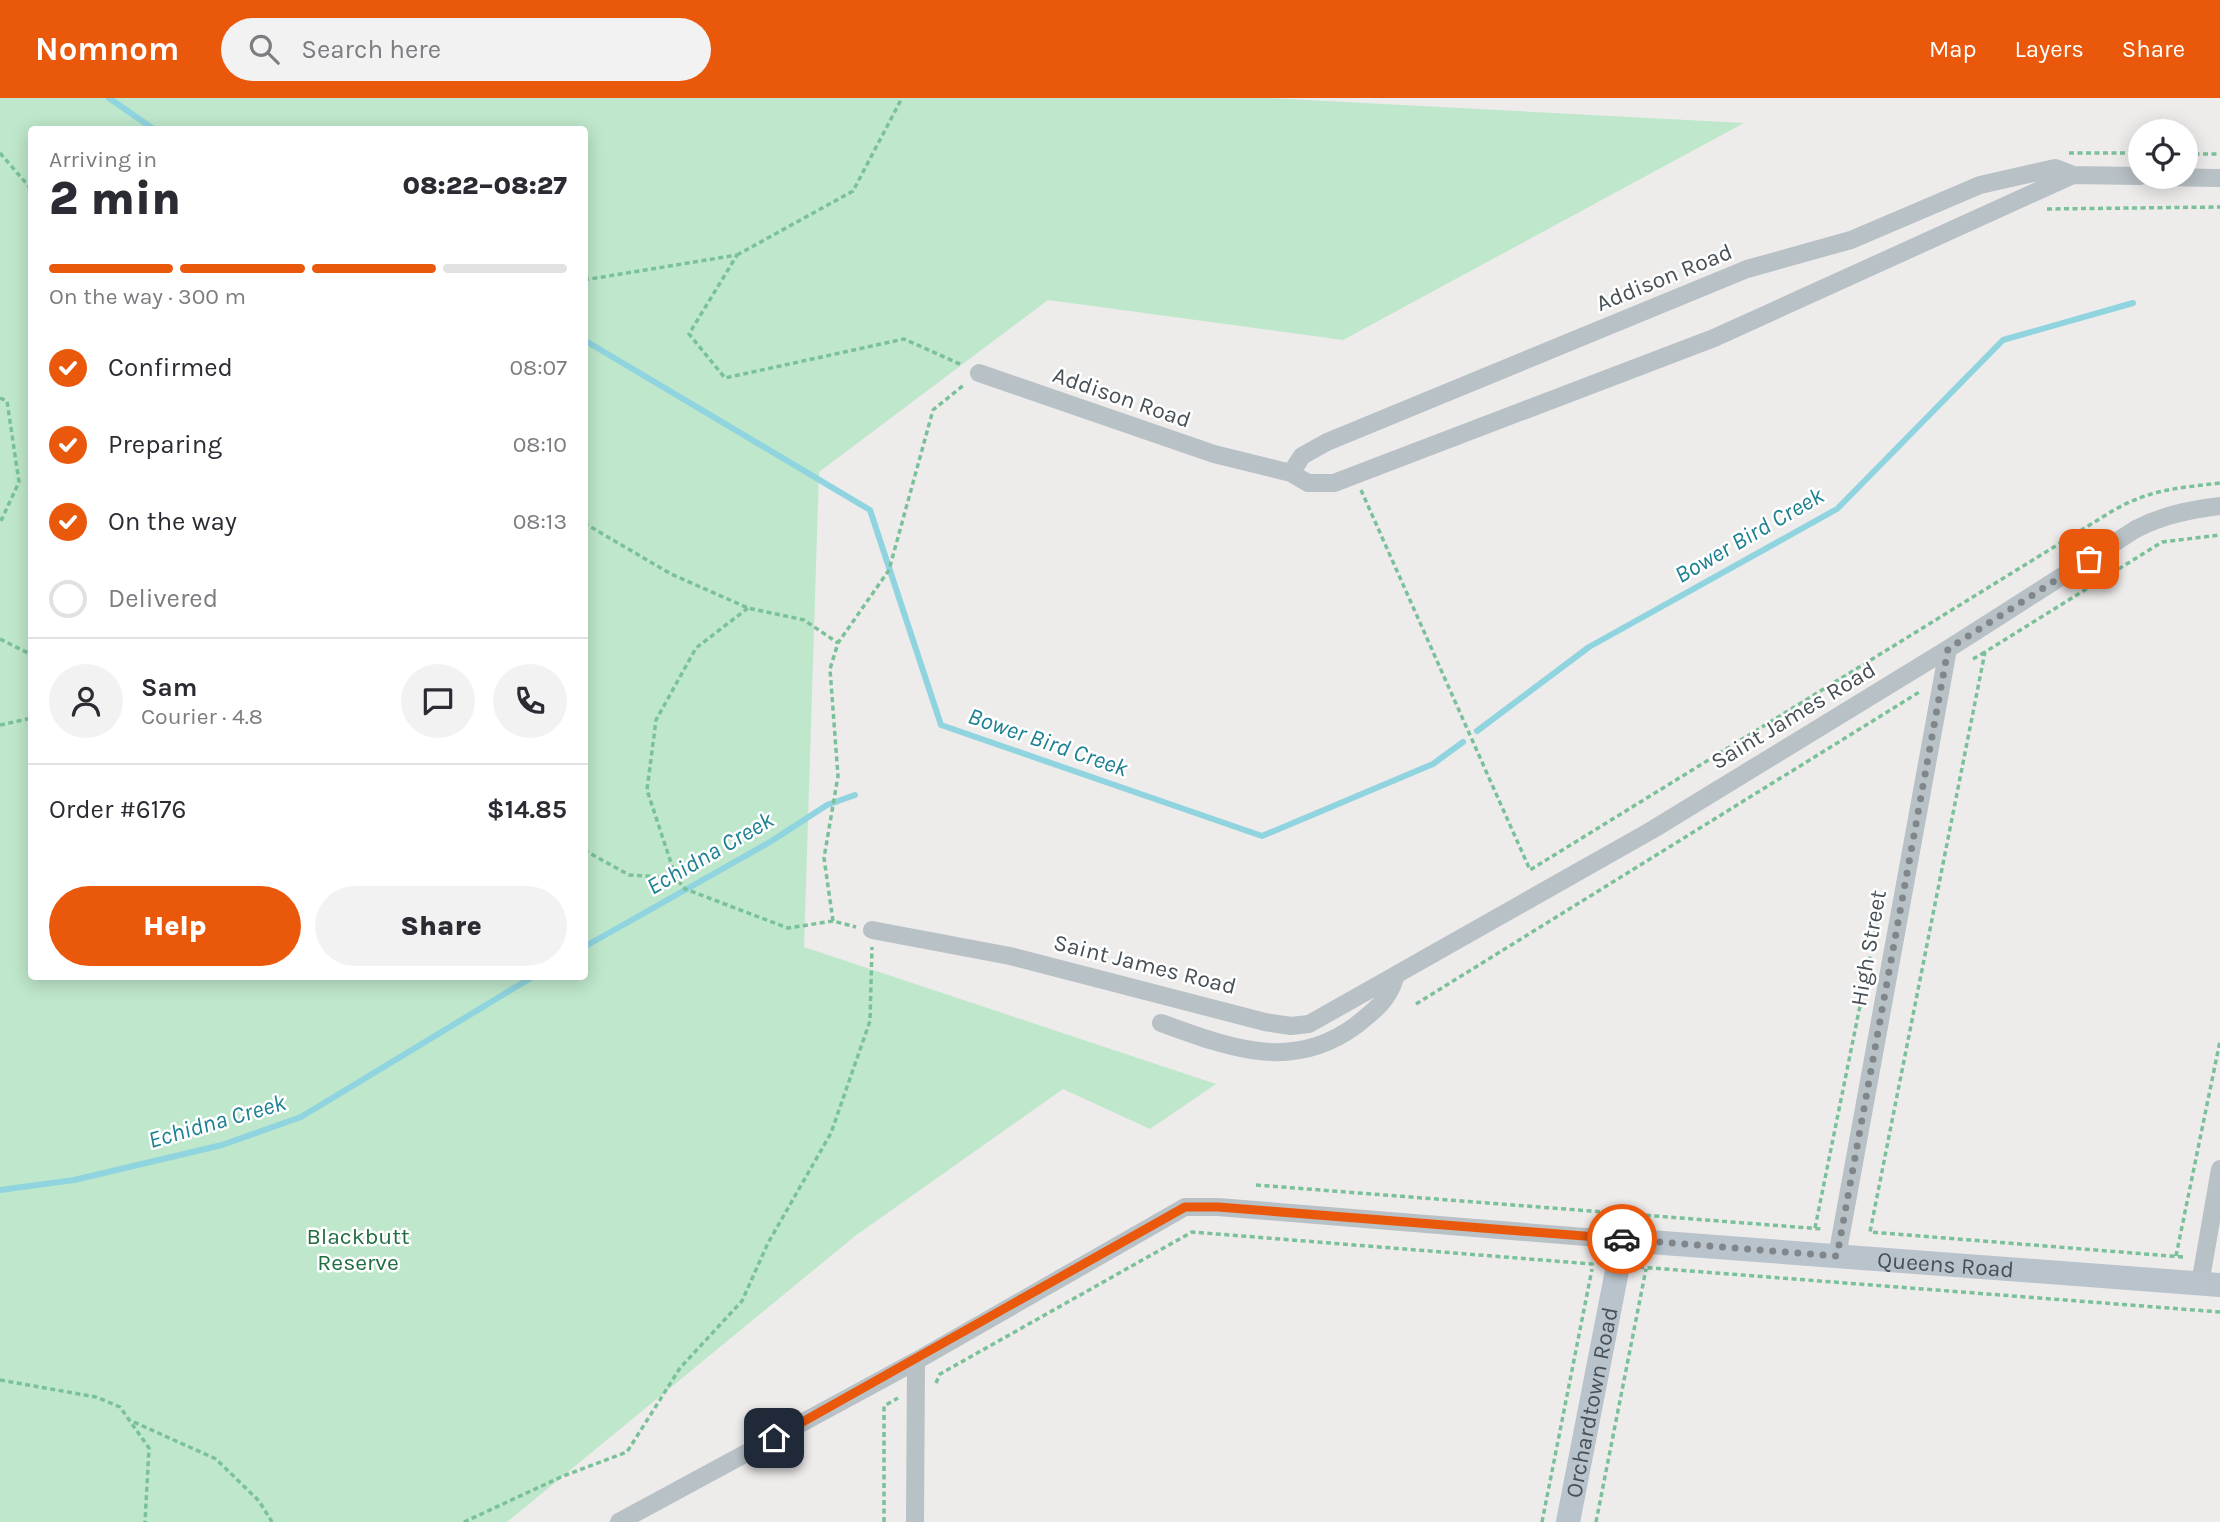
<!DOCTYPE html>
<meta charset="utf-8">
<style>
body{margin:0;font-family:Karla,sans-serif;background:#f2f2f3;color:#2b2b33;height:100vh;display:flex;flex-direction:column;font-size:26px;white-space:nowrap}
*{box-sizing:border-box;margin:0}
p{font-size:23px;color:#7c7c81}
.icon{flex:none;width:38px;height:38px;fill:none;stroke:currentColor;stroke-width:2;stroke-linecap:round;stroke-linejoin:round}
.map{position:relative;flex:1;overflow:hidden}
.side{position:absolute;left:28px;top:28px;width:560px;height:854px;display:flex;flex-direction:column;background:#fff;border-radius:7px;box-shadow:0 4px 18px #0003}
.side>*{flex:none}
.buttons{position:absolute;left:2128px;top:21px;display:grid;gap:14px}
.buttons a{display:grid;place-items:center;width:70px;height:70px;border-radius:50%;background:#fff;box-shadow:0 4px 18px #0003;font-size:35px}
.pin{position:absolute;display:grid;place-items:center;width:60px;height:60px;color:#fff;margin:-30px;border-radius:14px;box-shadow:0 4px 10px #0006}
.courier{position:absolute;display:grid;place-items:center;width:70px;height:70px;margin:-35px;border:5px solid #ea580c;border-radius:50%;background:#fff;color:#222;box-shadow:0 2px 9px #0007}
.summary em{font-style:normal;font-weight:800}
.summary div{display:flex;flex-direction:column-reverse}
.summary{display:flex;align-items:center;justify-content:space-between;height:119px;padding:0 21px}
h1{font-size:46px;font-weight:800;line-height:52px}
.bar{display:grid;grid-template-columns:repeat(4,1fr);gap:10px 7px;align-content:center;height:84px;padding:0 21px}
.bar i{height:9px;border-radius:5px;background:#e1e1e2}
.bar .selected{background:#ea580c}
.bar p{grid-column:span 4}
.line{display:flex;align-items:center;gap:18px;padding:0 21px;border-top:2px solid #e1e1e2}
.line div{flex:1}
.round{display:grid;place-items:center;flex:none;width:74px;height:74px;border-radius:37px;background:#f2f2f3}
ol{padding:0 21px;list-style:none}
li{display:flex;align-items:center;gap:21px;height:77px}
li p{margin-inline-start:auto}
li .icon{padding:7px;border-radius:50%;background:#ea580c;color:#fff;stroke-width:4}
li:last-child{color:#7c7c81}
li i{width:38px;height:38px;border:4px solid #e1e1e2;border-radius:50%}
.action{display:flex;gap:14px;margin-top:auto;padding:14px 21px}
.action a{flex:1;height:80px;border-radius:42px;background:#ea580c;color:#fff;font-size:28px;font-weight:800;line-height:80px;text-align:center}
.action a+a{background:#f2f2f3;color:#2b2b33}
header{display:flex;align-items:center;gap:42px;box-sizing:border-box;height:98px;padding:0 35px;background:#ea580c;color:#fff}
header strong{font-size:33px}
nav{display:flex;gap:38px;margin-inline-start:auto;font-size:24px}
.search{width:490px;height:63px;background:#f2f2f3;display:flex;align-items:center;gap:18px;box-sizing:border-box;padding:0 24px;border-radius:38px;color:#7c7c81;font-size:26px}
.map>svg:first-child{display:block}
.green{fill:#bee7cb;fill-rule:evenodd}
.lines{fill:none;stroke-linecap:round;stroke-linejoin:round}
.stream{stroke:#90d4df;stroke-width:6}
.path{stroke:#7ac199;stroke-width:3.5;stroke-dasharray:5 3.5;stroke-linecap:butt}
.street{stroke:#b8c1c6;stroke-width:18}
.secondary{stroke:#b9c3cb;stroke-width:24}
.done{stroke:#81868a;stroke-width:7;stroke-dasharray:0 12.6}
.route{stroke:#ea580c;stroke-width:9}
.labels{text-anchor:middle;stroke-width:5;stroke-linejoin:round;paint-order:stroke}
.street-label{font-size:23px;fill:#465056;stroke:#fff}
.park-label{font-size:23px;fill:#216d42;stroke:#fff}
.water-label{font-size:24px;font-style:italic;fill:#1d8192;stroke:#fff}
</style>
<header>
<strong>Nomnom</strong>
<div class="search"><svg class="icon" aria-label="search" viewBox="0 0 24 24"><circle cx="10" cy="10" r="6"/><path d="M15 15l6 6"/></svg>Search here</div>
<nav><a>Map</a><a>Layers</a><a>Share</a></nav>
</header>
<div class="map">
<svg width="2220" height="1424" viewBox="0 0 2220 1424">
<rect width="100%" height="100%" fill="#eeebeb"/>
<path class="green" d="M 0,0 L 1270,0 L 1744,25 L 1343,242 L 1048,202 L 819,374 L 804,849 L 1216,986 L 1150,1031 L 1063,991 L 855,1138 L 507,1424 L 0,1424 ZM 32,32 L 584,32 L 584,878 L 32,878 Z"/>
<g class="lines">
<path class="stream" d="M 109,0 L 155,32
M 584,242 L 870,412 L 941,627 L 1262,738 L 1433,666 L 1463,644
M 1477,633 L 1589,549 L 1837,411 L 2003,242 L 2133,205
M 584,849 L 770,744 L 827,707 L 855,697
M 0,1092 L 74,1082 L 222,1047 L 301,1019 L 534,878"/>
<path class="path" d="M 0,55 L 32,92
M 2069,55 L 2140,55
M 2186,56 L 2220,56
M 2047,111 L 2220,109
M 737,157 L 853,93 L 902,0
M 584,182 L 737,157 L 689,236 L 725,280 L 904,241 L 962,267
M 0,300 L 7,303 L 19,384 L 0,425
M 1361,392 L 1530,772 L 2114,412 C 2151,391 2179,390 2220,385
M 584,425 L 671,476 L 748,510 L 804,522 L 838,545
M 0,541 L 32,557
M 1973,561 L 1985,554
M 0,627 L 32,620
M 584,752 L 629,777 L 676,780 L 685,791 L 788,830 L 833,823 L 856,829
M 676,780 L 647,692 L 656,622 L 696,550 L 748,510
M 833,823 L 824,760 L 838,678 L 830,571 L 838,545 L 889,472 L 933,312 L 965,286
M 1416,906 L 1921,593
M 1256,1087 L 1822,1131
M 1815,1130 L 1882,799
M 2176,1158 L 2220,943
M 2183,1159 L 1870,1134 L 1985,554 L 2162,444 L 2220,437
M 1639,1169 L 2220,1214
M 0,1282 L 96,1299 L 120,1309 L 149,1350 L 145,1424
M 936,1285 L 940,1276 L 1192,1134 L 1592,1166 L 1592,1171
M 134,1324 L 216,1361 L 259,1403 L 272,1424
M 464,1424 L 561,1379 L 627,1354 L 680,1270 L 742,1203 L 768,1145 L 831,1035 L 870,923 L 872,849
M 884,1424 L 884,1308 L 898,1300
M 1542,1424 L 1592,1171
M 1596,1424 L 1646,1171"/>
<path class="street" d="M 2157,79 L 2220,80
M 979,275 L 1214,356 L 1291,375 L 1308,385 L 1334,385 L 1714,240 L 2073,77
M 1291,375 L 1302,358 L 1327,344 L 1747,171 L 1851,142 L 1980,87 L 2055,70 L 2073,77 L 2140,78
M 872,832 L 1010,858 L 1265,924 L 1291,928 L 1309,926 L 1652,732 L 1948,551 L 2136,431 C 2163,417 2189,412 2220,408
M 1161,925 C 1228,949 1291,975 1355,928 C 1374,913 1388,903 1395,880
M 1837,1158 L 1948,551
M 2200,1186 L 2220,1071
M 619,1424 L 916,1263 L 1185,1109 L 1218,1109 L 1623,1142
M 915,1424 L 916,1263"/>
<path class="secondary" id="s1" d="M 1568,1424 L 1623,1142 L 2220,1187"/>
</g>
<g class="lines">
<path class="done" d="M 1622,1141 L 1837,1158 L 1948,551 L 2089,461"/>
<path class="route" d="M 774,1340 L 1185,1109 L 1218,1109 L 1622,1141"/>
</g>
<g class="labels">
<g class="street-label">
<text transform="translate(1664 179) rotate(-22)" y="8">Addison Road</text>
<text transform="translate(1122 299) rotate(19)" y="8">Addison Road</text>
<text transform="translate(1793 617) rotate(-31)" y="8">Saint James Road</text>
<text transform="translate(1868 850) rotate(-80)" y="8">High Street</text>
<text transform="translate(1145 866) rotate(14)" y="8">Saint James Road</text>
<text dy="8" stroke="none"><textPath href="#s1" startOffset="611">Queens Road</textPath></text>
<text dy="8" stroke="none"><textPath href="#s1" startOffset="122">Orchardtown Road</textPath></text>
</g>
<g class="park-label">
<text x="358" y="1146">Blackbutt<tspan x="358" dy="26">Reserve</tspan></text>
</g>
<g class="water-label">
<text transform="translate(1749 437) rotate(-30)" y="8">Bower Bird Creek</text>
<text transform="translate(1048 644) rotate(19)" y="8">Bower Bird Creek</text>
<text transform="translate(710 755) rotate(-30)" y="8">Echidna Creek</text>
<text transform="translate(217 1023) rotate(-16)" y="8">Echidna Creek</text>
</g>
</g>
</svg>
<div class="buttons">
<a><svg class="icon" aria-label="locate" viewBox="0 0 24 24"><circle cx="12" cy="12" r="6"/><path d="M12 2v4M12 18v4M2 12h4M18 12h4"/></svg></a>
</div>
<div class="pin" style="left:2089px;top:461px;background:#ea580c"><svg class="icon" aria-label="bag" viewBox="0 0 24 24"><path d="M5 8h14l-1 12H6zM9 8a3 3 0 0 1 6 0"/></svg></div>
<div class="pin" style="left:774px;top:1340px;background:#1f2937"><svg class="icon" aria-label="home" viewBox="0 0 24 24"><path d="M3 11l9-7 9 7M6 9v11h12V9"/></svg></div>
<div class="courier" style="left:1622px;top:1141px"><svg class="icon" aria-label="car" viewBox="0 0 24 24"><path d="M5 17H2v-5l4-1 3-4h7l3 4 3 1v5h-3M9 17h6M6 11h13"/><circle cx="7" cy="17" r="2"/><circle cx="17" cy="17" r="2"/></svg></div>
<section class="side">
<div class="summary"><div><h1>2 min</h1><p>Arriving in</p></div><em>08:22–08:27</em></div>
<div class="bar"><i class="selected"></i><i class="selected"></i><i class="selected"></i><i></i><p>On the way · 300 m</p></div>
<ol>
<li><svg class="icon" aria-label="check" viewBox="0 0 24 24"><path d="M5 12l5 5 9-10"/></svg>Confirmed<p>08:07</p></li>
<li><svg class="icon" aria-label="check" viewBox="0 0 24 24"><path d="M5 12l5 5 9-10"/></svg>Preparing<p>08:10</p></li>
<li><svg class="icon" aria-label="check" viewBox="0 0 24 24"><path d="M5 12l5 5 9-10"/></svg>On the way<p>08:13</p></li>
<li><i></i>Delivered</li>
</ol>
<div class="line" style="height:126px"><a class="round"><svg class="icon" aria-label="person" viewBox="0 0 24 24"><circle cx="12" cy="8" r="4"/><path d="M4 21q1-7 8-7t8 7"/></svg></a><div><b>Sam</b><p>Courier · 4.8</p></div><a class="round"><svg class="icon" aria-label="chat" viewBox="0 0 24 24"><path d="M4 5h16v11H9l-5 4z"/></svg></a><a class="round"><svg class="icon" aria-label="phone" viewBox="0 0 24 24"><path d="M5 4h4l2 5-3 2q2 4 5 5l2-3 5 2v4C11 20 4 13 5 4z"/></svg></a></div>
<div class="line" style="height:91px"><div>Order #6176</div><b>$14.85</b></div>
<div class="action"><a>Help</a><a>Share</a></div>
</section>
</div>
